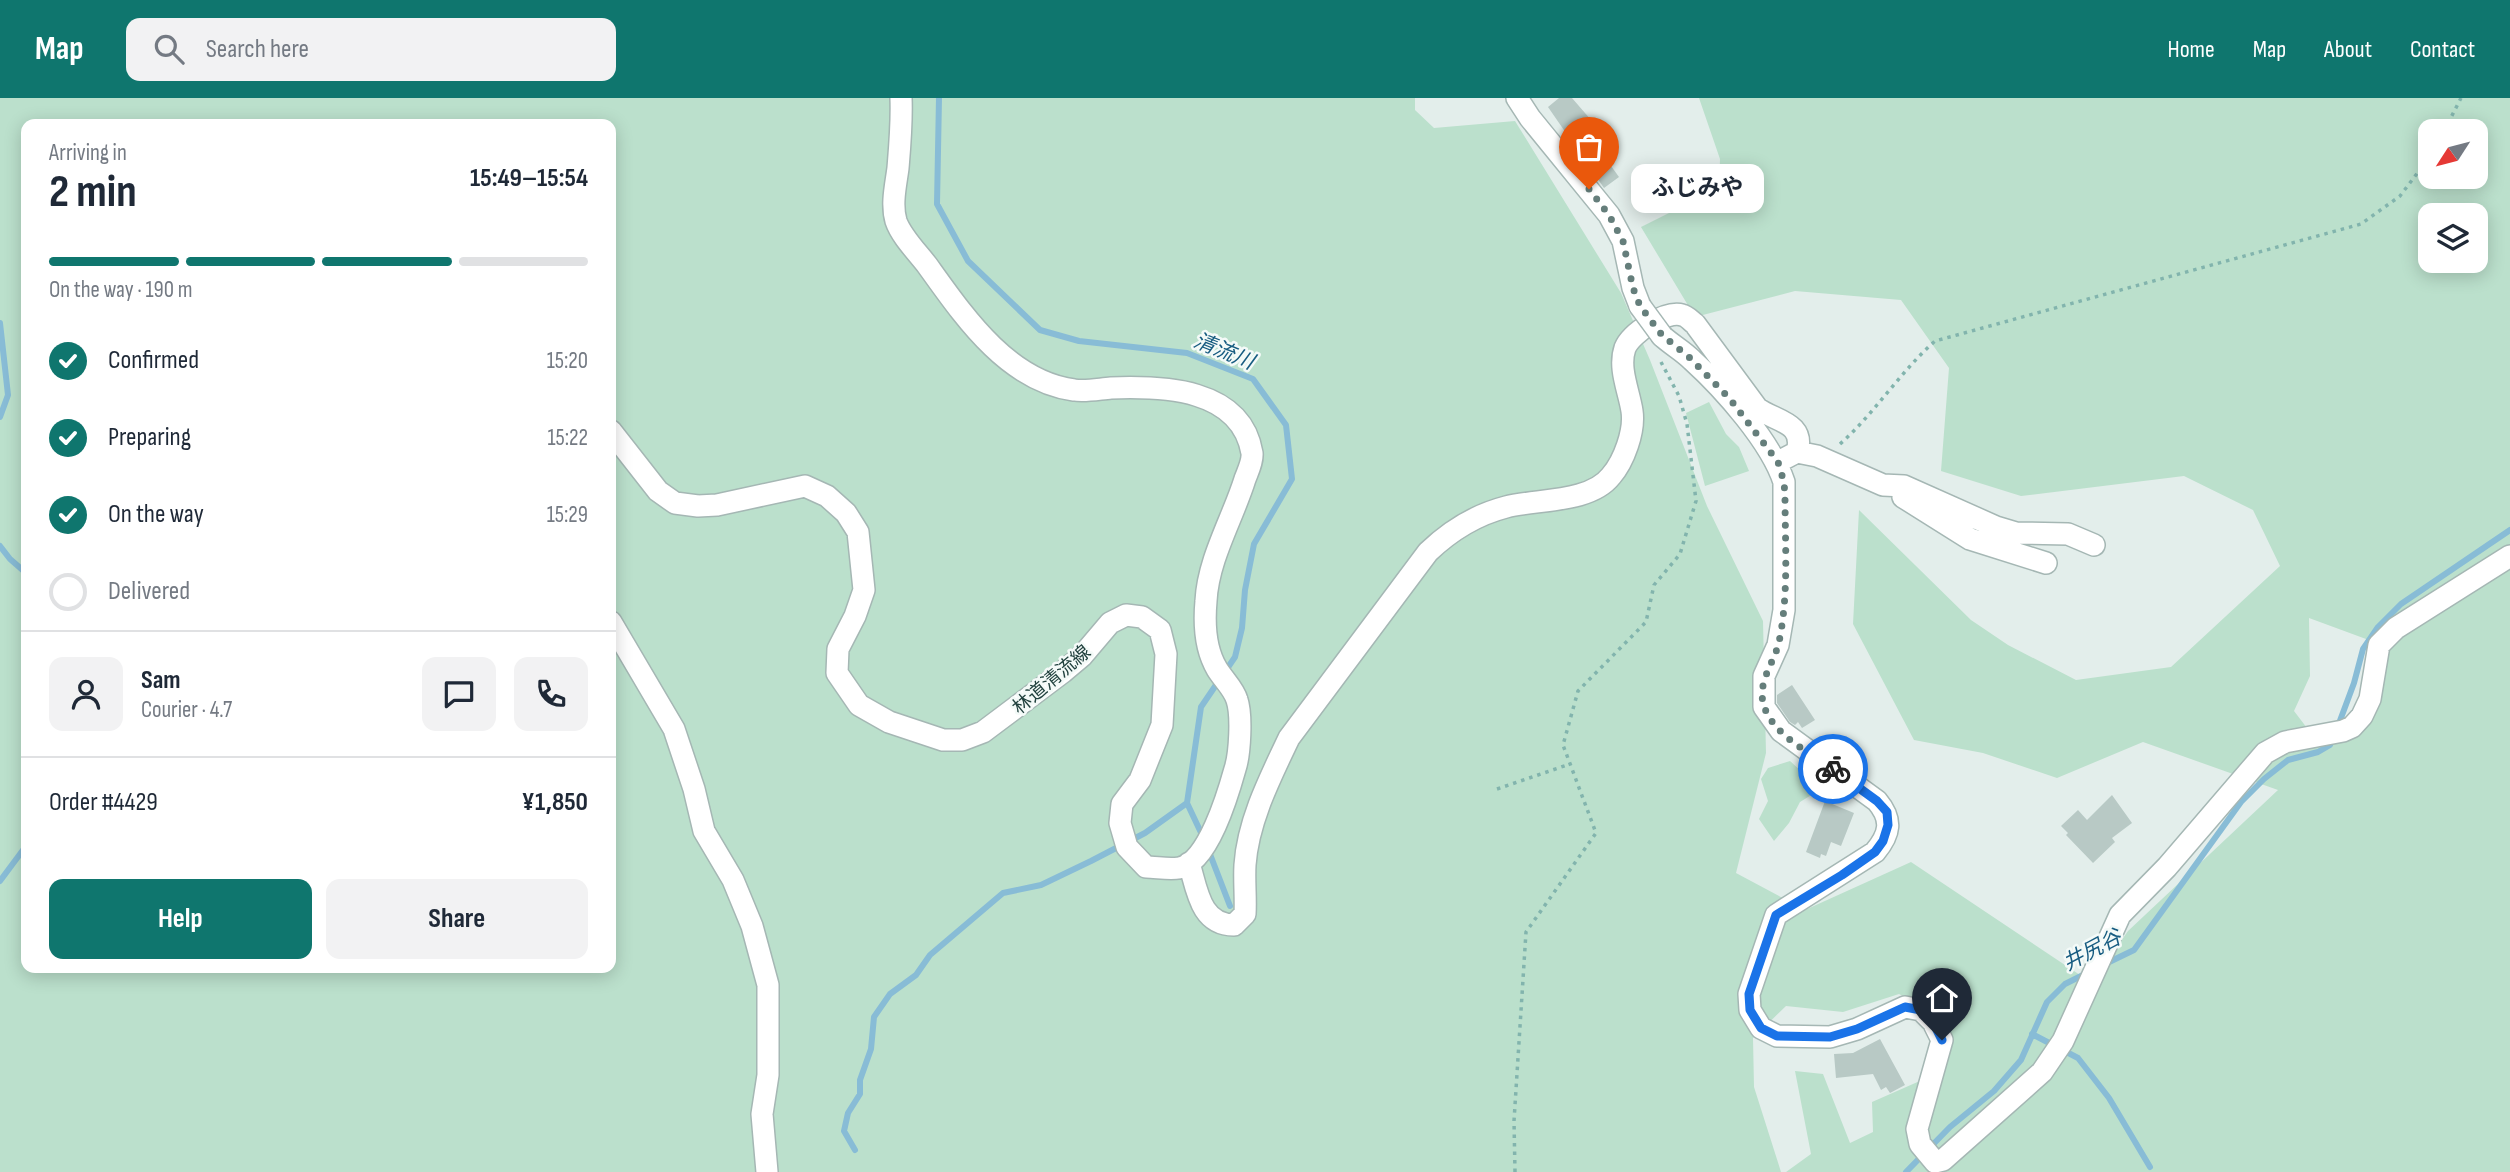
<!DOCTYPE html>
<meta charset="utf-8">
<style>
body{margin:0;font-family:"Sofia Sans Condensed","Noto Sans JP",sans-serif;background:#f2f2f3;color:#1f2937;height:100vh;display:flex;flex-direction:column;font-size:26px;white-space:nowrap}
*{box-sizing:border-box;margin:0}
p{font-size:23px;color:#747a83}
.icon{flex:none;width:38px;height:38px;fill:none;stroke:currentColor;stroke-width:2;stroke-linecap:round;stroke-linejoin:round}
.map{position:relative;flex:1;overflow:hidden}
.drawer{position:absolute;left:21px;top:21px;width:595px;height:854px;display:flex;flex-direction:column;background:#fff;border-radius:14px;box-shadow:0 4px 18px #0003}
.drawer>*{flex:none}
.needle{width:46px;rotate:234deg}
.buttons{position:absolute;left:2418px;top:21px;display:grid;gap:14px}
.buttons a{display:grid;place-items:center;width:70px;height:70px;border-radius:14px;background:#fff;box-shadow:0 4px 18px #0003;font-size:35px}
.pin{position:absolute;display:grid;place-items:center;width:60px;height:60px;color:#fff;margin:-72px -30px;border-radius:50% 50% 50% 0;rotate:-45deg;box-shadow:0 0 7px #0007}
.pin .icon{rotate:45deg}
.courier{position:absolute;display:grid;place-items:center;width:70px;height:70px;margin:-35px;border:5px solid #1a73e8;border-radius:50%;background:#fff;color:#222;box-shadow:0 2px 9px #0007}
.bubble{position:absolute;height:49px;border-radius:14px;background:#fff;box-shadow:0 4px 18px #0003;font-size:23px;font-weight:700;line-height:49px;text-align:center}
.head em{font-style:normal;font-weight:700}
.head div{display:flex;flex-direction:column-reverse}
.head{display:flex;align-items:center;justify-content:space-between;height:119px;padding:0 28px}
h1{font-size:46px;font-weight:700;line-height:52px}
.bar{display:grid;grid-template-columns:repeat(4,1fr);gap:10px 7px;align-content:center;height:84px;padding:0 28px}
.bar i{height:9px;border-radius:5px;background:#e0e1e3}
.bar .on{background:#0f766e}
.bar p{grid-column:span 4}
.line{display:flex;align-items:center;gap:18px;padding:0 28px;border-top:2px solid #e0e1e3}
.line div{flex:1}
.round{display:grid;place-items:center;flex:none;width:74px;height:74px;border-radius:14px;background:#f2f2f3}
ol{padding:0 28px;list-style:none}
li{display:flex;align-items:center;gap:21px;height:77px}
li p{margin-inline-start:auto}
li .icon{padding:7px;border-radius:50%;background:#0f766e;color:#fff;stroke-width:4}
li:last-child{color:#747a83}
li i{width:38px;height:38px;border:4px solid #e0e1e3;border-radius:50%}
.cta{display:flex;gap:14px;margin-top:auto;padding:14px 28px}
.cta a{flex:1;height:80px;border-radius:14px;background:#0f766e;color:#fff;font-size:28px;font-weight:700;line-height:80px;text-align:center}
.cta a+a{background:#f2f2f3;color:#1f2937}
header{display:flex;align-items:center;gap:42px;box-sizing:border-box;height:98px;padding:0 35px;background:#0f766e;color:#fff}
header strong{font-size:33px}
nav{display:flex;gap:38px;margin-inline-start:auto;font-size:24px}
.search{width:490px;height:63px;background:#f2f2f3;display:flex;align-items:center;gap:18px;box-sizing:border-box;padding:0 24px;border-radius:14px;color:#747a83;font-size:26px}
.map>svg:first-child{display:block}
.green{fill:#bbe0cc;fill-rule:evenodd}
.lines{fill:none;stroke-linecap:round;stroke-linejoin:round}
.stream{stroke:#88bcd6;stroke-width:6}
.building{fill:#b8c9c5}
.minor-casing{stroke:#a5b7b4;stroke-width:24}
.path{stroke:#82b4ad;stroke-width:3.5;stroke-dasharray:3.5 5;stroke-linecap:butt}
.minor{stroke:#fff;stroke-width:21}
.minor-bridge-casing{stroke:#a5b7b4;stroke-width:24;stroke-linecap:butt}
.minor-bridge{stroke:#fff;stroke-width:21}
.done{stroke:#657e7b;stroke-width:7;stroke-dasharray:0 12.6}
.route{stroke:#1a73e8;stroke-width:9}
.labels{text-anchor:middle;stroke-width:5;stroke-linejoin:round;paint-order:stroke}
.street-label{font-size:19px;fill:#21413e;stroke:#f4faf8}
.water-label{font-size:21px;font-style:italic;fill:#175c81;stroke:#f4faf8}
</style>
<header>
<strong>Map</strong>
<div class="search"><svg class="icon" aria-label="search" viewBox="0 0 24 24"><circle cx="10" cy="10" r="6"/><path d="M15 15l6 6"/></svg>Search here</div>
<nav><a>Home</a><a>Map</a><a>About</a><a>Contact</a></nav>
</header>
<div class="map">
<svg width="2510" height="1074" viewBox="0 0 2510 1074">
<rect width="100%" height="100%" fill="#e3eeeb"/>
<path class="green" d="M 0,0 L 1415,0 L 1415,12 L 1434,30 L 1515,23 L 1621,195 L 1650,262 L 1707,408 L 1763,523 L 1766,655 L 1736,775 L 1805,812 L 1911,764 L 2092,885 L 2128,833 L 2278,692 L 2143,644 L 2057,680 L 1983,655 L 1914,642 L 1853,526 L 1859,412 L 1971,522 L 2008,547 L 2076,582 L 2171,569 L 2280,468 L 2253,412 L 2184,378 L 2021,398 L 1941,373 L 1949,270 L 1901,202 L 1795,193 L 1695,219 L 1641,129 L 1719,90 L 1720,61 L 1699,0 L 2510,0 L 2510,1074 L 1786,1074 L 1811,1056 L 1795,973 L 1823,976 L 1850,1045 L 1873,1034 L 1872,1004 L 1938,975 L 1934,914 L 1899,896 L 1843,914 L 1786,908 L 1753,940 L 1754,989 L 1781,1074 L 0,1074 ZM 26,26 L 611,26 L 611,870 L 26,870 ZM 2431,33 L 2476,33 L 2476,79 L 2431,79 ZM 2431,117 L 2476,117 L 2476,163 L 2431,163 ZM 2309,520 L 2385,548 L 2343,638 L 2307,630 L 2294,613 L 2310,578 Z
M 1709,304 L 1726,336 L 1739,349 L 1749,373 L 1705,388 L 1686,315 Z
M 1790,663 L 1821,691 L 1800,704 L 1789,725 L 1774,743 L 1759,721 L 1768,703 L 1761,681 L 1768,670 Z"/>
<g class="lines">
<path class="stream" d="M 939,0 L 937,106 L 968,163 L 1040,232 L 1079,243 L 1187,255 L 1253,281 L 1286,327 L 1292,381 L 1254,446 L 1245,492 L 1242,530 L 1235,559 L 1201,609 L 1187,705
M 0,225 L 8,297 L 0,319
M 0,448 L 10,461 L 26,475
M 2338,628 L 2354,585 L 2363,551 L 2378,529 L 2401,506 L 2510,432
M 1187,705 L 1204,741
M 1208,751 L 1230,808
M 0,783 L 26,748
M 2103,867 L 2134,852 L 2241,704 L 2264,681 L 2288,662 L 2318,654 L 2330,647 L 2332,642
M 2032,936 L 2078,960 L 2109,1000 L 2150,1069
M 855,1052 L 844,1033 L 848,1015 L 860,996 L 860,982 L 871,951 L 874,919 L 890,896 L 916,877 L 930,857 L 1003,795 L 1041,787 L 1091,763 L 1145,735 L 1187,705
M 1906,1074 L 1950,1029 L 1994,993 L 2021,962 L 2047,904 L 2065,886 L 2087,875"/>
</g>
<path class="building" d="M 1559,0 L 1572,0 L 1598,30 L 1594,33 L 1606,50 L 1601,54 L 1619,79 L 1604,90 L 1548,9 Z
M 1792,587 L 1815,622 L 1802,630 L 1798,624 L 1795,627 L 1790,624 L 1777,605 L 1777,597 Z
M 2112,697 L 2132,725 L 2112,740 L 2115,744 L 2093,765 L 2066,737 L 2068,735 L 2061,728 L 2078,712 L 2087,722 Z
M 1825,703 L 1854,715 L 1841,748 L 1831,744 L 1826,758 L 1821,756 L 1820,760 L 1806,754 Z
M 1880,941 L 1905,987 L 1890,995 L 1886,989 L 1881,992 L 1873,976 L 1836,980 L 1834,956 L 1853,955 Z"/>
<g class="lines">
<defs>
<path id="minor" d="M 1517,0 L 1530,20 L 1609,117 L 1623,143 L 1633,190 L 1640,208
M 1662,238 C 1672,247 1683,253 1692,262 C 1724,291 1771,344 1784,384 L 1784,512 L 1778,547 L 1764,578 L 1764,609 L 1781,633 L 1877,703 C 1893,722 1890,736 1875,754 L 1776,817 L 1749,896 L 1750,912 L 1761,930 L 1777,938 L 1830,939 L 1857,931 L 1905,909 L 1921,912 L 1933,924 L 1942,942 L 1917,1031 L 1920,1046 L 1935,1064 L 1943,1062 L 2042,974 L 2063,943 L 2120,817 L 2167,769 L 2265,655 L 2285,644 L 2343,633 L 2352,629 L 2362,618 L 2370,601 L 2379,547 L 2396,530 L 2510,458
M 611,333 L 658,393 L 675,405 L 698,408 L 717,407 L 805,388 L 827,398 L 846,415 L 858,434 L 864,492 L 855,518 L 838,551 L 837,575 L 859,607 L 889,624 L 943,642 L 962,642 L 983,634 L 1063,574 L 1082,558 L 1110,525 L 1126,517 L 1142,519 L 1160,532 L 1166,556 L 1162,627 L 1140,682 L 1122,706 L 1120,725 L 1127,749 L 1146,769 C 1156,769 1169,772 1179,770 C 1208,765 1228,696 1235,671 C 1240,656 1242,617 1237,602 C 1234,591 1223,581 1217,571 C 1205,551 1204,525 1206,503 C 1208,461 1233,420 1245,381 C 1248,373 1253,363 1252,355 C 1241,290 1163,288 1111,290 C 1099,291 1085,294 1074,292 C 1007,283 963,217 927,167 C 917,154 901,138 896,123 C 891,106 896,86 898,70 C 900,46 902,24 901,0
M 1797,354 L 1817,358 L 1883,387 L 1904,388 L 1996,429 L 2016,435 L 2068,436 L 2094,447
M 1903,399 L 1970,441 L 2046,465
M 611,524 L 674,631 L 694,691 L 704,733 L 733,782 L 752,828 L 768,887 L 768,977 L 762,1016 L 767,1074
M 1189,765 C 1197,791 1200,827 1234,827 L 1245,816 C 1246,800 1244,784 1245,767 C 1248,723 1270,680 1289,640 L 1428,454 C 1451,432 1475,417 1506,409 C 1537,401 1590,405 1611,378 C 1624,363 1635,333 1632,313 C 1629,293 1618,270 1625,250 C 1631,235 1666,212 1682,217 C 1687,218 1691,223 1695,226 L 1757,310 C 1774,323 1806,324 1797,354 L 1778,364"/>
</defs>
<use href="#minor" class="minor-casing"/>
<path class="path" d="M 2444,33 L 2461,0
M 1840,346 C 1875,315 1900,274 1935,243 L 2361,126 L 2400,98 L 2431,57
M 1497,691 L 1570,666
M 1515,1074 L 1514,1023 L 1526,834 L 1596,735 L 1563,647 L 1578,593 L 1646,524 L 1654,487 L 1680,456 L 1696,403 L 1687,326 L 1679,298 L 1661,264"/>
<use href="#minor" class="minor"/>
<defs>
<path id="minor-bridge" d="M 1640,208 L 1662,238"/>
</defs>
<use href="#minor-bridge" class="minor-bridge-casing"/>
<use href="#minor-bridge" class="minor-bridge"/>
</g>
<g class="lines">
<path class="done" d="M 1589,91 L 1609,117 L 1623,143 L 1633,190 L 1640,208 L 1662,237 L 1690,260 L 1730,301 L 1778,364 L 1784,384 L 1785,398 C 1785,446 1789,496 1779,544 C 1774,566 1755,586 1765,611 C 1776,638 1810,655 1833,671"/>
<path class="route" d="M 1833,671 L 1877,703 L 1887,714 L 1888,727 L 1883,743 L 1875,754 L 1842,777 L 1776,817 L 1749,896 L 1750,912 L 1761,930 L 1777,938 L 1830,939 L 1857,931 L 1905,909 L 1921,912 L 1933,924 L 1942,942"/>
</g>
<g class="labels">
<g class="street-label">
<text transform="translate(1051 581) rotate(-40)" y="7">林道清流線</text>
</g>
<g class="water-label">
<text transform="translate(1224 253) rotate(22)" y="7">清流川</text>
<text transform="translate(2092 852) rotate(-28)" y="7">井尻谷</text>
</g>
</g>
</svg>
<div class="buttons">
<a><svg class="needle" viewBox="-14 -14 28 28"><path d="M0-13l5 13h-10z" fill="#e53935"/><path d="M0 13l5-13h-10z" fill="#747a83"/></svg></a>
<a><svg class="icon" aria-label="layers" viewBox="0 0 24 24"><path d="M12 4l9 5-9 5-9-5zM3 14l9 5 9-5"/></svg></a>
</div>
<div class="pin" style="left:1589px;top:91px;background:#ea580c"><svg class="icon" aria-label="bag" viewBox="0 0 24 24"><path d="M5 8h14l-1 12H6zM9 8a3 3 0 0 1 6 0"/></svg></div>
<div class="pin" style="left:1942px;top:942px;background:#1f2937"><svg class="icon" aria-label="home" viewBox="0 0 24 24"><path d="M3 11l9-7 9 7M6 9v11h12V9"/></svg></div>
<div class="courier" style="left:1833px;top:671px"><svg class="icon" aria-label="bike" viewBox="0 0 24 24"><circle cx="6" cy="16" r="4"/><circle cx="18" cy="16" r="4"/><path d="M6 16l4-8h5l3 8M10 8l3 8H6M13 5h3"/></svg></div>
<div class="bubble" style="left:1631px;top:66px;width:133px">ふじみや</div>
<section class="drawer">
<div class="head"><div><h1>2 min</h1><p>Arriving in</p></div><em>15:49–15:54</em></div>
<div class="bar"><i class="on"></i><i class="on"></i><i class="on"></i><i></i><p>On the way · 190 m</p></div>
<ol>
<li><svg class="icon" aria-label="check" viewBox="0 0 24 24"><path d="M5 12l5 5 9-10"/></svg>Confirmed<p>15:20</p></li>
<li><svg class="icon" aria-label="check" viewBox="0 0 24 24"><path d="M5 12l5 5 9-10"/></svg>Preparing<p>15:22</p></li>
<li><svg class="icon" aria-label="check" viewBox="0 0 24 24"><path d="M5 12l5 5 9-10"/></svg>On the way<p>15:29</p></li>
<li><i></i>Delivered</li>
</ol>
<div class="line" style="height:126px"><a class="round"><svg class="icon" aria-label="person" viewBox="0 0 24 24"><circle cx="12" cy="8" r="4"/><path d="M4 21q1-7 8-7t8 7"/></svg></a><div><b>Sam</b><p>Courier · 4.7</p></div><a class="round"><svg class="icon" aria-label="chat" viewBox="0 0 24 24"><path d="M4 5h16v11H9l-5 4z"/></svg></a><a class="round"><svg class="icon" aria-label="phone" viewBox="0 0 24 24"><path d="M5 4h4l2 5-3 2q2 4 5 5l2-3 5 2v4C11 20 4 13 5 4z"/></svg></a></div>
<div class="line" style="height:91px"><div>Order #4429</div><b>¥1,850</b></div>
<div class="cta"><a>Help</a><a>Share</a></div>
</section>
</div>
